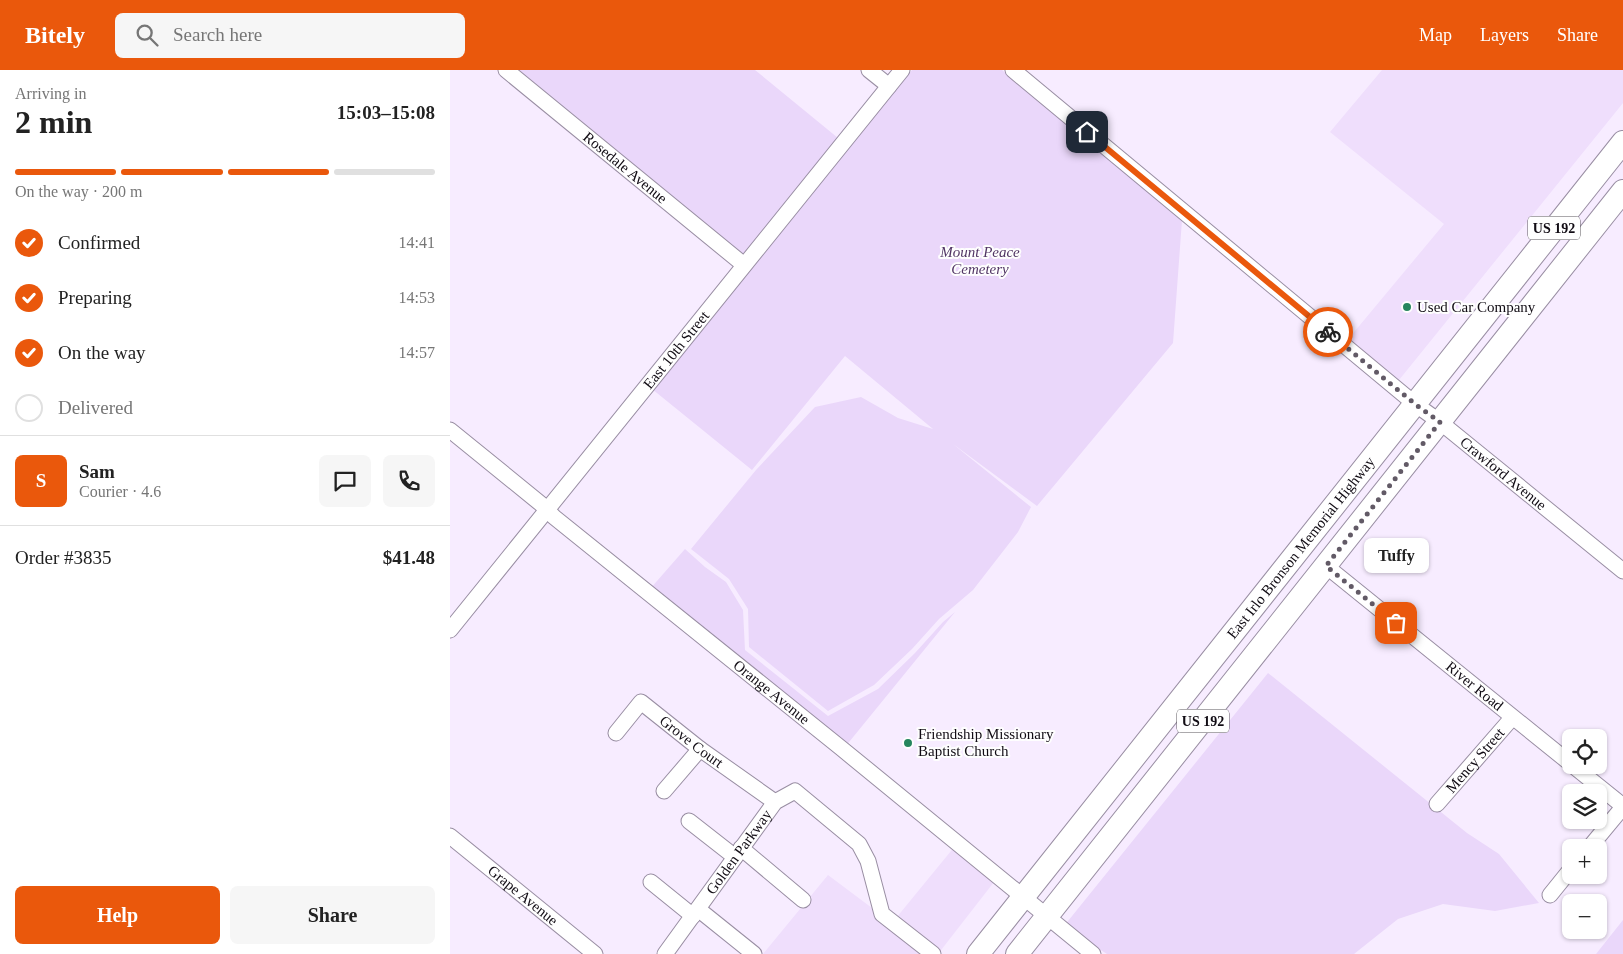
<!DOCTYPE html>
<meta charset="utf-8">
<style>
body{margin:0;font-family:"Times New Roman",serif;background:#f6f6f6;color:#222;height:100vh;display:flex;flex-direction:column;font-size:19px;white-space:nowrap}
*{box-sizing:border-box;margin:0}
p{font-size:16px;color:#767676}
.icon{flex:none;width:28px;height:28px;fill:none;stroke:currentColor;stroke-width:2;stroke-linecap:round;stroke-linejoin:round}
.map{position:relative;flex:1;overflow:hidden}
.drawer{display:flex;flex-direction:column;background:#fff;width:450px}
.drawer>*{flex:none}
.buttons{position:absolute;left:1112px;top:659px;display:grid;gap:10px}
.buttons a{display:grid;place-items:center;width:45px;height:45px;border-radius:8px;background:#fff;box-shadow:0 1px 4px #0004;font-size:25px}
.pin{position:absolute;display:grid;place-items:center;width:42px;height:42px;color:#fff;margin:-21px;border-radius:10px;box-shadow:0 2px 8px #0006}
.courier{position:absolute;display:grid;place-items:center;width:50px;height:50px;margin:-25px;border:4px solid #ea580c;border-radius:50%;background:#fff;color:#222;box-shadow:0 1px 6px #0007}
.bubble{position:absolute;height:35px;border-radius:8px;background:#fff;box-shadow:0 1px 4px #0004;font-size:16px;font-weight:700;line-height:35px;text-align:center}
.headline em{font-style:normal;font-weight:700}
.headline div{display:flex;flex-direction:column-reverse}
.headline{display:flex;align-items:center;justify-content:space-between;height:85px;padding:0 15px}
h1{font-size:32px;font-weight:700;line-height:38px}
.bar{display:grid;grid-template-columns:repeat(4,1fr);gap:8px 5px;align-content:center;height:60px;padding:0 15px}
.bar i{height:6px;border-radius:4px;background:#e0e0e0}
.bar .current{background:#ea580c}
.bar p{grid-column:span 4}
.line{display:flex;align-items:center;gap:12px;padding:0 15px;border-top:1px solid #e0e0e0}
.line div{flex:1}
.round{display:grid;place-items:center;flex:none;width:52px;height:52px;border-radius:8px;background:#f6f6f6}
ol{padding:0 15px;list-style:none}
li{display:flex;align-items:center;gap:15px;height:55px}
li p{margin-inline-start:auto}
li .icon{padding:5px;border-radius:50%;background:#ea580c;color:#fff;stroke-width:4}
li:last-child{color:#767676}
li i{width:28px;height:28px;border:2px solid #e0e0e0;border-radius:50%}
.action{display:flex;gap:10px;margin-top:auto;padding:10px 15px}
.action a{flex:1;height:58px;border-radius:8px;background:#ea580c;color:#fff;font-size:20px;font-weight:700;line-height:58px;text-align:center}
.action a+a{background:#f6f6f6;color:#222}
header{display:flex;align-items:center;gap:30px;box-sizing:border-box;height:70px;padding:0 25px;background:#ea580c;color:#fff}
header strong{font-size:24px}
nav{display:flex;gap:28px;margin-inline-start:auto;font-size:18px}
.search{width:350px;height:45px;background:#f6f6f6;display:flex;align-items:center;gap:12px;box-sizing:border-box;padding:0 18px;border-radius:8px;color:#767676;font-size:19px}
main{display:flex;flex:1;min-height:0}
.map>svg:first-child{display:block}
.built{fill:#efdefc}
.green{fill:#ead7fa}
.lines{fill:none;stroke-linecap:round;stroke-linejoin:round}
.minor-casing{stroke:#998ea3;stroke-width:17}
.highway-casing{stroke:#998ea3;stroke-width:24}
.minor{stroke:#fff;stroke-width:15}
.highway{stroke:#fff;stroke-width:22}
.done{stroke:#625a66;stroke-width:5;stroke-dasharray:0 9}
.route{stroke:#ea580c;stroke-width:6}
.poi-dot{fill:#26865e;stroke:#fefefe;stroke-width:2}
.labels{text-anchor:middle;stroke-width:4;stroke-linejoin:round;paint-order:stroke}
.shield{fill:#fefefe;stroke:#58555a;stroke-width:1}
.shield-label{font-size:14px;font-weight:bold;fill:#110c14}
.street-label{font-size:15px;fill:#110c14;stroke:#fefefe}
.park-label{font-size:15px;font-style:italic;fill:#513564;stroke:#fefefe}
.poi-label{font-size:15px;fill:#110c14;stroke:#fefefe;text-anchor:start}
</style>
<header>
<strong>Bitely</strong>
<div class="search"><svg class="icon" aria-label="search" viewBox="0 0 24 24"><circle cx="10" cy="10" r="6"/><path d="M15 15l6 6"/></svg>Search here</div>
<nav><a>Map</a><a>Layers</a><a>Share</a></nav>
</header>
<main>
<section class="drawer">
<div class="headline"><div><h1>2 min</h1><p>Arriving in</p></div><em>15:03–15:08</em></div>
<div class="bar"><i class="current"></i><i class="current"></i><i class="current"></i><i></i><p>On the way · 200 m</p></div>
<ol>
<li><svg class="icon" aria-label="check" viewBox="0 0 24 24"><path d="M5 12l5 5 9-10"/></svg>Confirmed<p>14:41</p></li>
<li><svg class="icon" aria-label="check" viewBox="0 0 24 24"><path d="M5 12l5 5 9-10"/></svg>Preparing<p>14:53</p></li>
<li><svg class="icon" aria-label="check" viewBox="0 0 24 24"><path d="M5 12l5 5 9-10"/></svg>On the way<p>14:57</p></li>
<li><i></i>Delivered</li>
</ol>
<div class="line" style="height:90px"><b class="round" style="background:#ea580c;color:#fff">S</b><div><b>Sam</b><p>Courier · 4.6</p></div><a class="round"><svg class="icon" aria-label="chat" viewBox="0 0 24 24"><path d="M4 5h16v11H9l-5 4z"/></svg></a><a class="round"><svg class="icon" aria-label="phone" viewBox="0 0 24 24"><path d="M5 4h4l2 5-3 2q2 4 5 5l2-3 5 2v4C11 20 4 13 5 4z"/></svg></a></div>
<div class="line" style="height:65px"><div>Order #3835</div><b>$41.48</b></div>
<div class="action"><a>Help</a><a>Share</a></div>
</section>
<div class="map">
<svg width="1173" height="884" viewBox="0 0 1173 884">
<rect width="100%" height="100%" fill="#f7ecff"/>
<path class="built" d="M 932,0 L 1173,0 L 1173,33 L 945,315 L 895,273 L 994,154 L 880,62 Z
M 510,770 L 551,803 L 488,884 L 313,884 L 378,805 L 442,853 Z"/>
<path class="green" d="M 69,0 L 305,0 L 388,68 L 294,185 Z
M 462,0 L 552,0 L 732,150 L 723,273 L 587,436 L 503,374 L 581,437 L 568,462 L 523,520 L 489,549 L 462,579 L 424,615 L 378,641 L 299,577 L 298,539 L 279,509 L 241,479 L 306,400 L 365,337 L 411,327 L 448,348 L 483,359 L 395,286 L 302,400 L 202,319 Z
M 235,479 L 255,497 L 276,512 L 293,540 L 295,580 L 378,646 L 428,619 L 465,583 L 493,552 L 505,542 L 395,677 L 200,519 Z
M 818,603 L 1017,763 L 1049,784 L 1089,833 L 1045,841 L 993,834 L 948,849 L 904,884 L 657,884 L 614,856 Z
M 1173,850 L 1173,884 L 1146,884 Z"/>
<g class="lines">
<defs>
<g id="minor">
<path id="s1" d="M 56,0 L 294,195"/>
<path d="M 419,0 L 439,16"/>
<path id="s2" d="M 563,0 L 965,334 L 990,352 L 1173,501"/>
<path id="s3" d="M 0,360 L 91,434 L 104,447 L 391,678 L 643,884"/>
<path id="s4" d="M 876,496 L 1173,736"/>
<path id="s5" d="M 0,560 L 452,0"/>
<path id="s6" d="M 166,663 L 191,632 L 250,679 L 325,732"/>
<path d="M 214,721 L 250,679"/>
<path id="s7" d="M 987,734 L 1062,648"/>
<path d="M 239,751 L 285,787"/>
<path id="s8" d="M 0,766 L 145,884"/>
<path d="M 291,778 L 353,830"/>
<path d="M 1139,778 L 1173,737"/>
<path d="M 201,812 L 243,846"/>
<path d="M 1100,825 L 1121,799"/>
<path d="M 248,839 L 304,884"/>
<path id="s9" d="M 215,884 L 325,732 L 345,721 L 409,774 L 418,791 L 432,844 L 483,884"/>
</g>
<g id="highway">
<path id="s10" d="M 528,884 L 1173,72"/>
<path d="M 567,884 L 1173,121"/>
</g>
</defs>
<use href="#minor" class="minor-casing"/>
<use href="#highway" class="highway-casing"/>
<use href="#minor" class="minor"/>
<use href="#highway" class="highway"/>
</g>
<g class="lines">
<path class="done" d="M 878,262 L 965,334 L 990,352 L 876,496 L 946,553"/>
<path class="route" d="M 637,62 L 878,262"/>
</g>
<g class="poi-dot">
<circle cx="957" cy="237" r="5"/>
<circle cx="458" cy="673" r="5"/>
</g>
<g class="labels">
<g class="shield">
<rect x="1078" y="146.5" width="52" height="23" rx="4"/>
<rect x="727" y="639.5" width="52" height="23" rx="4"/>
</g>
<g class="shield-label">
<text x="1104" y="163">US 192</text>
<text x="753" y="656">US 192</text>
</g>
<g class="street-label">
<text dy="5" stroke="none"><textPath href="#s1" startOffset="154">Rosedale Avenue</textPath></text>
<text dy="5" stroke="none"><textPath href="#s5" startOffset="360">East 10th Street</textPath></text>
<text dy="5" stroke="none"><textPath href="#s2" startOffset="635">Crawford Avenue</textPath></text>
<text dy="5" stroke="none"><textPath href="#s10" startOffset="519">East Irlo Bronson Memorial Highway</textPath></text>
<text dy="5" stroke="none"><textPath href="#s4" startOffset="191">River Road</textPath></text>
<text dy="5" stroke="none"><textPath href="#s3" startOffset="415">Orange Avenue</textPath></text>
<text dy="5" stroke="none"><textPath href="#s6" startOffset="104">Grove Court</textPath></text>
<text dy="5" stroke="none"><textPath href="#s7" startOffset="58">Mency Street</textPath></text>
<text dy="5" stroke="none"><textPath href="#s9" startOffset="126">Golden Parkway</textPath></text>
<text dy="5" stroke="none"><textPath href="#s8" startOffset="94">Grape Avenue</textPath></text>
</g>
<g class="park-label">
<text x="530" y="187">Mount Peace<tspan x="530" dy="17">Cemetery</tspan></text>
</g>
<g class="poi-label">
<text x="967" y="242">Used Car Company</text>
<text x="468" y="669">Friendship Missionary<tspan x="468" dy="17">Baptist Church</tspan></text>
</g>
</g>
</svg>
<div class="buttons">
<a><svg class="icon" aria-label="locate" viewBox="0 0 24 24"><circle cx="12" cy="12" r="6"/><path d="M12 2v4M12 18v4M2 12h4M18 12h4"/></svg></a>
<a><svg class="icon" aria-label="layers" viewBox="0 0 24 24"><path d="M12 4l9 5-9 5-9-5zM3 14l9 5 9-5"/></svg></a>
<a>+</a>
<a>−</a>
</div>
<div class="pin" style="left:946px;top:553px;background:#ea580c"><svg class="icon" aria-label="bag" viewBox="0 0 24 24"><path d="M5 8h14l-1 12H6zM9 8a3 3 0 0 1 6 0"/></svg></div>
<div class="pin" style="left:637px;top:62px;background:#1f2937"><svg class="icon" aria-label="home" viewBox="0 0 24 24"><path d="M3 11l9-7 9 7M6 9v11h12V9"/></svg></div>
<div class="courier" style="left:878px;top:262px"><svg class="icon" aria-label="bike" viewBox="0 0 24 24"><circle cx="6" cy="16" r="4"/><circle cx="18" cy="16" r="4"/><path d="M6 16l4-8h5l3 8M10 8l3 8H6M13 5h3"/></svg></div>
<div class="bubble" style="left:914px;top:468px;width:65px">Tuffy</div>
</div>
</main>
